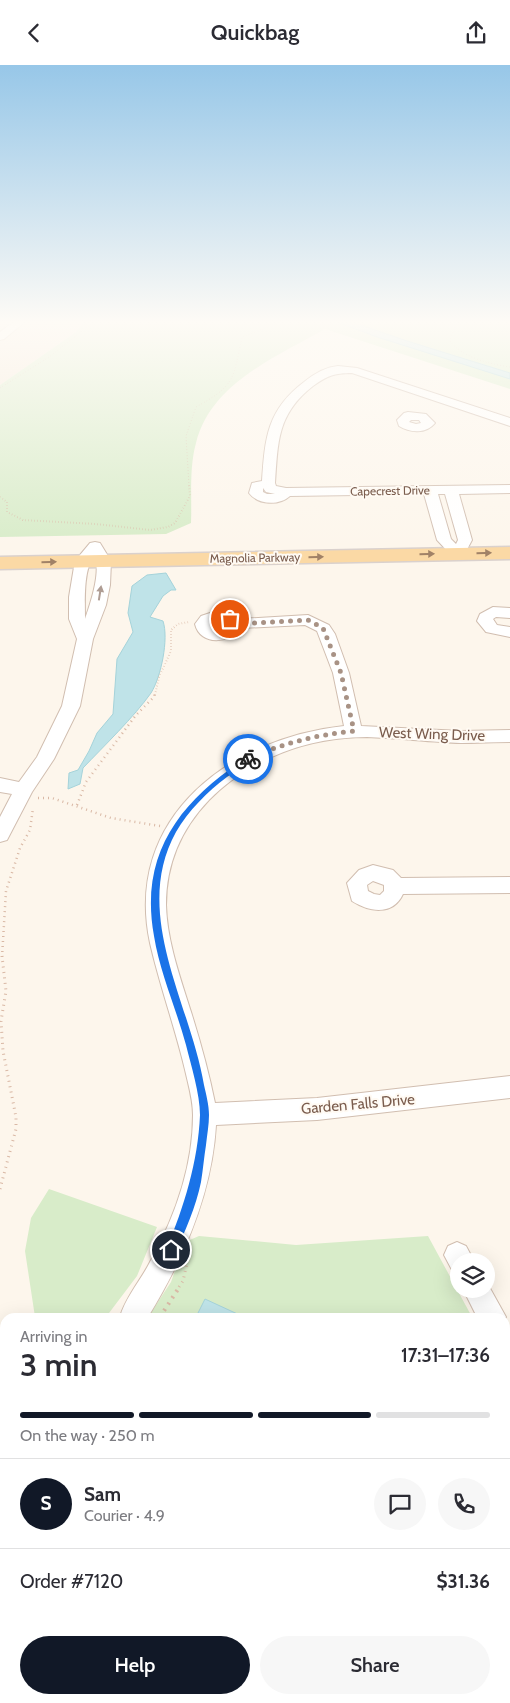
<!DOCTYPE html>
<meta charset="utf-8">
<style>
body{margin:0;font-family:Cabin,sans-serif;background:#f7f7f7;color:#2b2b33;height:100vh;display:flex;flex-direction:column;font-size:19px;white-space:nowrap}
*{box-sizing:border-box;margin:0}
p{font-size:16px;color:#7c7c81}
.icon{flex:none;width:28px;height:28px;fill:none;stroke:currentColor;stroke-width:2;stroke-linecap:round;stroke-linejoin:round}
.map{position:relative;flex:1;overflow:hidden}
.sheet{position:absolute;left:0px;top:1248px;width:510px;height:391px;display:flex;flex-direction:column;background:#fff;border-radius:15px 15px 0 0;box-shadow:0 5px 20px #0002}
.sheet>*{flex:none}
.buttons{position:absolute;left:450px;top:1188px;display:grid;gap:10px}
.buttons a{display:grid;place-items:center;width:45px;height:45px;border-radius:50%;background:#fff;box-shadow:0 5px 20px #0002;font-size:25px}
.pin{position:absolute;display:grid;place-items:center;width:42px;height:42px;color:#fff;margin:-21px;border:2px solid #fff;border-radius:50%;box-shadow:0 1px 5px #0007}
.courier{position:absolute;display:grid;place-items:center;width:50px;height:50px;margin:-25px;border:4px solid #1a73e8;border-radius:50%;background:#fff;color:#222;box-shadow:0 1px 6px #0007}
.headline em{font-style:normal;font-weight:600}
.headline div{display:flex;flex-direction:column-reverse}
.headline{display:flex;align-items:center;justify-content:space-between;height:85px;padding:0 20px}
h1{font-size:32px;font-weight:600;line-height:38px}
.bar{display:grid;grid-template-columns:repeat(4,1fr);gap:8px 5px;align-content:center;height:60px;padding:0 20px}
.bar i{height:6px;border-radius:4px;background:#e1e1e2}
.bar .current{background:#111827}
.bar p{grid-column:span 4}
.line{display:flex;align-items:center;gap:12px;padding:0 20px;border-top:1px solid #e1e1e2}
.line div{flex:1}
.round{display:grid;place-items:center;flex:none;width:52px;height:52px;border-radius:26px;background:#f7f7f7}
.cta{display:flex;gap:10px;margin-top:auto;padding:10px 20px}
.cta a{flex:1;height:58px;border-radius:30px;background:#111827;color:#fff;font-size:20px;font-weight:600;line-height:58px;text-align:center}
.cta a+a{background:#f7f7f7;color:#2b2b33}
header{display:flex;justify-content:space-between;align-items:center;height:65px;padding:0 20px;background:#fff;font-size:22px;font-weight:600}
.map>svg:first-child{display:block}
.residential{fill:#f5e8da}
.green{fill:#d8ecc9}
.water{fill:#bfe3e8;stroke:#a5d3da}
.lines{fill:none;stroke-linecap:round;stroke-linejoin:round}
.minor-casing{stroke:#d1beb0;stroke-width:2}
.major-casing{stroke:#dad1cd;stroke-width:3}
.path-far4{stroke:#d9b8a5;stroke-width:1;stroke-dasharray:0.5 2.5;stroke-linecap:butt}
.path-far3{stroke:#d9b8a5;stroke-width:2;stroke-dasharray:0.5 2.5;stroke-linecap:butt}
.path-far2{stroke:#d9b8a5;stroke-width:2.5;stroke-dasharray:1 4;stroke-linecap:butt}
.path-far1{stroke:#d9b8a5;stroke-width:3;stroke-dasharray:1 4.5;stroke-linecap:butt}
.path{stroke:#d9b8a5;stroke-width:4;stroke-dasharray:2 5.5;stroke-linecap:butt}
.minor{fill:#fff;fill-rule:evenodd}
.major{fill:#fbd9a5;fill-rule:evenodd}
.oneway{fill:#a18267}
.oneway2{fill:#af9d94}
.route{fill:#1a73e8}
.done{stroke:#a89285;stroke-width:5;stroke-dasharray:0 9}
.labels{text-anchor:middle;stroke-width:4;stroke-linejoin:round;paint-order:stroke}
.far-street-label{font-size:12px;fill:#7a5c4d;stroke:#fffaf3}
.street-label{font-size:15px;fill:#7a5c4d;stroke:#fffaf3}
</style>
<header><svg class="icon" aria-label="back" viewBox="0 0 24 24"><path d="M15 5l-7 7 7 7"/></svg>Quickbag<svg class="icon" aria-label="share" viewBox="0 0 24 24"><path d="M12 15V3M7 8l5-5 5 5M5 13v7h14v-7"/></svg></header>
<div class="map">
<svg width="510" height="1638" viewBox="0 0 510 1638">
<rect width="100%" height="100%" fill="#fdf6ec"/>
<path class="residential" d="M 0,256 L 84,256 L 76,267 L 0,320 Z"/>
<path class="green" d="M 84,256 L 510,256 L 510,324 L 325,264 C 276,292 211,318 196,378 C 189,403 192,433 191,458 L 166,469 L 0,472 L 0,320 L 76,267 Z
M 49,1124 L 157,1162 L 137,1211 L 106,1252 L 35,1252 L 25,1186 L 31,1153 Z
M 199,1171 L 296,1180 L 428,1171 L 472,1252 L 148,1252 L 171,1217 L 185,1177 Z
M 153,1634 L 246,1634 L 245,1638 L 151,1638 Z"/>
<path class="water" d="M 334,256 L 349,256 L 407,276 L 510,308 L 510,314 L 377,272 Z
M 166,508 L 176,525 L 171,525 L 163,531 L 150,552 L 163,556 C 169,574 161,612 151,628 C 134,652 104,681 83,703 L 80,719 L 68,724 L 69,708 L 78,705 L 89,686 L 97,668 L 113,649 L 117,594 L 133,567 L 128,548 L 132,521 L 147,510 Z
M 205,1234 L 244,1252 L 196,1252 Z"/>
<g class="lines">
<defs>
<path id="minor" d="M 15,256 L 26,256 L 4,274 L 0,275 L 0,267 Z
M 338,301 L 357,303 L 510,353 L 510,361 L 352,308 C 334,308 327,311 313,321 C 277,349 278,377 275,418 L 276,421 L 286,423 L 510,420 L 510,428 L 459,429 L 472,475 L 463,492 L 453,492 L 437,475 L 424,429 L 290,431 C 279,441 258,440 249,428 L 252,418 L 262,416 C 265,373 267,345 304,317 C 314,309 325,302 338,301 ZM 263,423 L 266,427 L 275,429 L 267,429 L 263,427 ZM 438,429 L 445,429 L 458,475 L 456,479 L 451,474 Z
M 408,347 L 426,349 L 435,358 C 426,369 410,368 399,361 L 397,355 L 404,348 ZM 411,355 L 419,355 L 421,358 L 416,359 L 409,357 Z
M 95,477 L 100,478 L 111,496 L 110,520 L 106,540 L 93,574 L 80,641 L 54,694 L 32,727 L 7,775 L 0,777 L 0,752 L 12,729 L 0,727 L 0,713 L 19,717 L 37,692 L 62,641 L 77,574 L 69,554 L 69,532 L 75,496 L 90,478 ZM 94,491 C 102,505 90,540 85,554 C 85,538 83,504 94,491 Z
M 493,542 L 510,543 L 510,553 L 496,552 L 493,554 L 497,560 L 510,562 L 510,572 L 486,567 L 477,556 L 480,549 Z
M 216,546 L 231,549 L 239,554 L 308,550 L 329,560 L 335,569 L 349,608 L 361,661 L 461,666 L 510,665 L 510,677 C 494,677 477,678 461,678 C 429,677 398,673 367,672 C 308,672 251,693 209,735 C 181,764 166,799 166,840 C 167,877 181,915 192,950 C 201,979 209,1008 215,1038 L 317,1033 L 510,1011 L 510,1033 L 317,1055 L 216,1060 C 212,1129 184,1193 148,1252 L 120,1252 C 125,1233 141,1215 150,1197 C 175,1152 193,1101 193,1050 C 193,1036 189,1022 186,1009 C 176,965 160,922 150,878 C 123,752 231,673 344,661 L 333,608 L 317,566 L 305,560 L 241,563 C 230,579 200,581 195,559 L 201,551 ZM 217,556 L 226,558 L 226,561 L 220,565 L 213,564 L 211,559 Z
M 373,800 L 393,805 L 401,813 L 510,812 L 510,828 L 403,829 C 393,851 369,847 352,836 L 347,818 L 359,805 ZM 373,816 L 384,820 L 384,826 L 380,830 L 374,829 L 368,826 L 367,820 Z
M 457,1177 L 466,1181 L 474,1196 L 459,1196 L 459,1208 L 452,1205 L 444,1190 L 448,1181 Z
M 486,1216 L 506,1252 L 505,1253 L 477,1252 L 463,1224 L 486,1224 Z
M 505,1262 L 510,1264 L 510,1299 L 505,1297 Z
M 510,1335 L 510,1366 L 505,1368 L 505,1337 Z
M 5,1354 L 5,1385 L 0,1387 L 0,1356 Z
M 0,1418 L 5,1420 L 5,1454 L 0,1452 Z
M 505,1547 L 510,1549 L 510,1591 L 505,1589 Z
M 98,1634 L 132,1634 L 130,1638 L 96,1638 Z"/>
<path id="major" d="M 510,482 L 510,494 L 0,504 L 0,492 Z"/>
</defs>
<use href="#minor" class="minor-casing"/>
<use href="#major" class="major-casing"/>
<path class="path-far4" d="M 454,256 L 455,261 L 450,276 C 463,293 490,299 510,302
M 0,323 L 49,292 L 95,256
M 189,421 L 186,371 L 196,342 C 236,320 233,314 242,272 L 268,262 L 275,256"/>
<path class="path-far3" d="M 0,432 L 7,437 L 7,447 L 23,455 L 96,459 L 150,465 L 168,462 L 175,458 L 190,431 L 189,420
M 155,630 L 159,612 L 171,586 L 171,565 L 178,559 L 189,557"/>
<path class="path-far2" d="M 38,733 L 52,733 L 111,753 L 160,761
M 77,740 L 86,717 L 136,650 L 154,632 L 155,628
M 2,892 L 6,826 L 20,783 L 30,765 L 33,743"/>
<path class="path-far1" d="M 0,1124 L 16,1064 L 16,1052 L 3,986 L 1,956 L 6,926 L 2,891
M 179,1222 L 183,1216 L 187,1198"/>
<path class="path" d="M 160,1252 L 180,1221
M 232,1634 L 232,1638
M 170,1638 L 172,1634"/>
<use href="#minor" class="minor"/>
<use href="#major" class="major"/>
</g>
<defs><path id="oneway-solid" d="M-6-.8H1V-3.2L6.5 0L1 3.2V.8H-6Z" transform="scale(1.25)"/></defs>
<g class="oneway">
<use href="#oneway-solid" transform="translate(484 488) rotate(-1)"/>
<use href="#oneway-solid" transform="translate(427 489) rotate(-1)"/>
<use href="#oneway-solid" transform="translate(316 492) rotate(-1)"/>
<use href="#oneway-solid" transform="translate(49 497) rotate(-1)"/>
</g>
<use class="oneway2" href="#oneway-solid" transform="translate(100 528) rotate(-81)"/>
<linearGradient id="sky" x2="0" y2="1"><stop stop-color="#97c7e8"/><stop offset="0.53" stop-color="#fefbf6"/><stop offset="1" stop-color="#fefbf6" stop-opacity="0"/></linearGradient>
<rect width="510" height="485" fill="url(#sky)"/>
<path class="route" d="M 246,693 L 252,694 C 245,702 235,706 227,712 C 208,726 188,746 176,767 C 131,849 190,937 204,1020 C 206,1029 209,1040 209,1050 C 209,1060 207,1070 206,1080 C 204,1092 203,1105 201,1117 C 196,1142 185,1166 175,1189 L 171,1190 L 168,1189 L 166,1185 C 184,1142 198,1097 200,1050 C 200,1029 191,1000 186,980 C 176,943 160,908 154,871 C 139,789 180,736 246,693 Z"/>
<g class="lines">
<path class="done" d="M 230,554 L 234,559 L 308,555 L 323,563 L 341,608 L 354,666 C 316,670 283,678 248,694"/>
</g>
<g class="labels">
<g class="far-street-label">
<text transform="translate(390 426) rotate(-1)" y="4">Capecrest Drive</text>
<text transform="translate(255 493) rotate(-1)" y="4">Magnolia Parkway</text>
</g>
<g class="street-label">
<text transform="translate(432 669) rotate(2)" y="5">West Wing Drive</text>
<text transform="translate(358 1039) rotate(-5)" y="5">Garden Falls Drive</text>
</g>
</g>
</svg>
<div class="buttons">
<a><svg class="icon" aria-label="layers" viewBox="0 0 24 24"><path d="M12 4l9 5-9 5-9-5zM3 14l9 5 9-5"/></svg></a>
</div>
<div class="pin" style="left:230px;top:554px;background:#ea580c"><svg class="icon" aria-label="bag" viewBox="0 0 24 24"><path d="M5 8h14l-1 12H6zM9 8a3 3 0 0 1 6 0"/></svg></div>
<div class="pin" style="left:171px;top:1185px;background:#1f2937"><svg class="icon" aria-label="home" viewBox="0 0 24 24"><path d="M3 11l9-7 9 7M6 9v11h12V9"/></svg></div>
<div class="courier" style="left:248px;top:694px"><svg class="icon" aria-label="bike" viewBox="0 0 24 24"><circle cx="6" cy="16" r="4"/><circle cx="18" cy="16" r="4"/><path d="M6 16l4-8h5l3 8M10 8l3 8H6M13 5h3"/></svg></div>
<section class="sheet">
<div class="headline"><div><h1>3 min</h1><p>Arriving in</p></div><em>17:31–17:36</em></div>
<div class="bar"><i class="current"></i><i class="current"></i><i class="current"></i><i></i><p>On the way · 250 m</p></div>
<div class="line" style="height:90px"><b class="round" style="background:#111827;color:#fff">S</b><div><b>Sam</b><p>Courier · 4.9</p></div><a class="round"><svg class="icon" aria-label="chat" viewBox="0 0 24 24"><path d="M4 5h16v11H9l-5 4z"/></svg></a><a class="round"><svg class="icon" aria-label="phone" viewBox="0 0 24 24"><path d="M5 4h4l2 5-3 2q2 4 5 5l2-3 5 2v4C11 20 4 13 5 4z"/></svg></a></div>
<div class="line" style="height:65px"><div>Order #7120</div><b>$31.36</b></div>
<div class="cta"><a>Help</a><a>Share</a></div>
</section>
</div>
